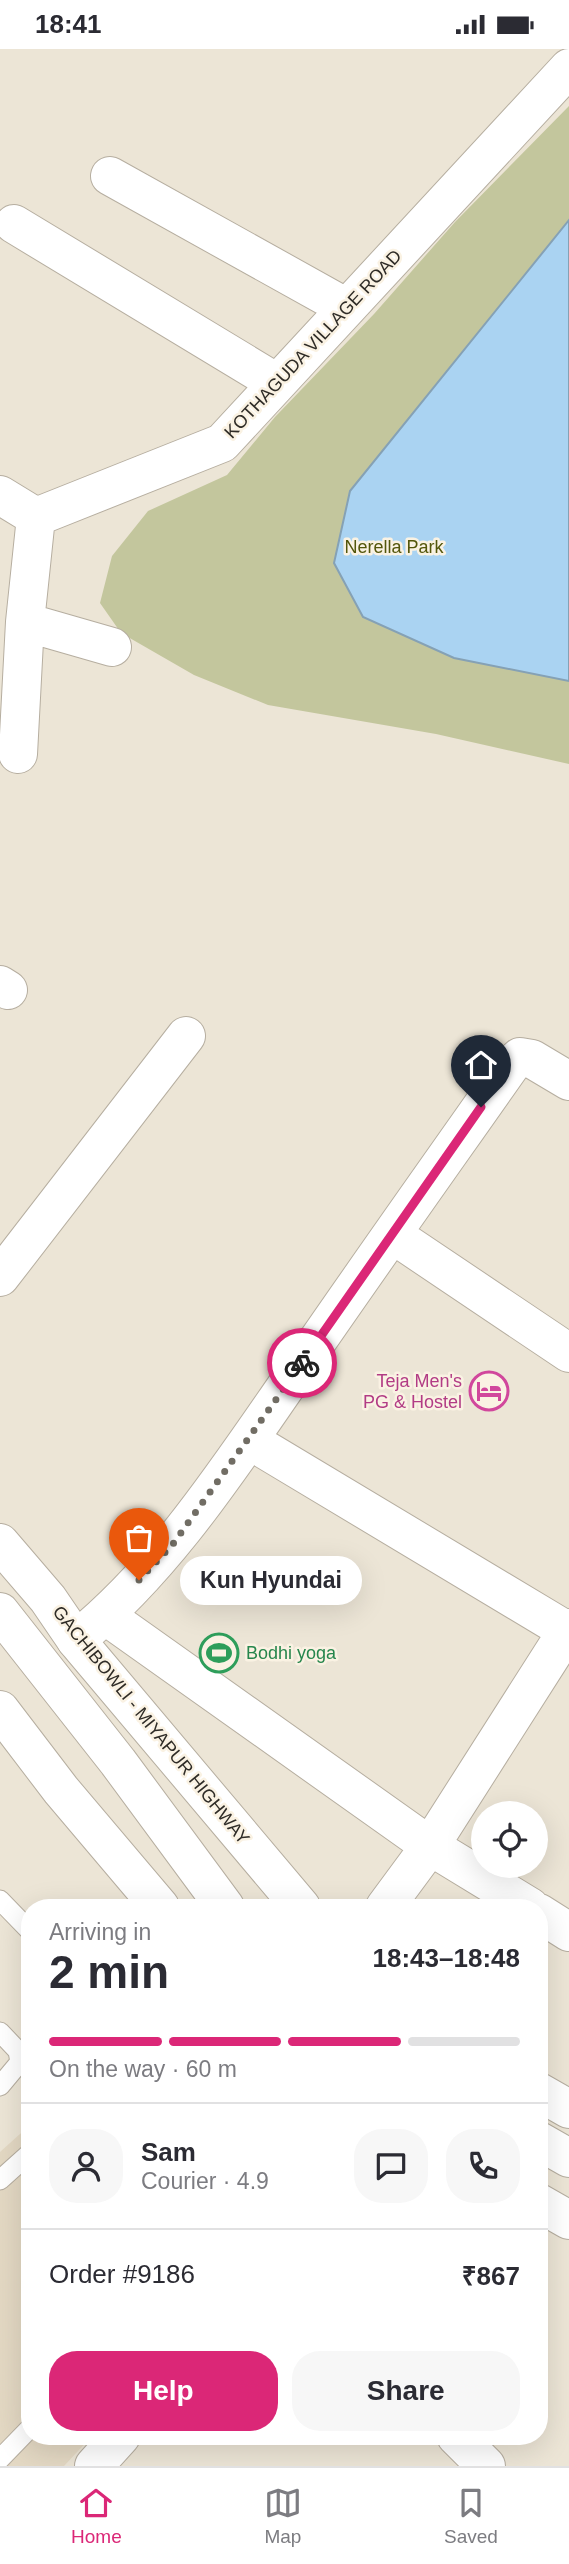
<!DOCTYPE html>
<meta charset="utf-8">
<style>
body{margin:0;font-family:Helvetica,sans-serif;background:#f7f7f7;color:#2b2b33;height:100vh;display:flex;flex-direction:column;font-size:26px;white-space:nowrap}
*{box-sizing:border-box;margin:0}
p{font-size:23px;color:#7c7c81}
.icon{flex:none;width:38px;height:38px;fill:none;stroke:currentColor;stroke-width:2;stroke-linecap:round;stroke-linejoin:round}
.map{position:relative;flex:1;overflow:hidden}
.panel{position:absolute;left:21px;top:1850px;width:527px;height:546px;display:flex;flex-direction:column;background:#fff;border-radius:28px;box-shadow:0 7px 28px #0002}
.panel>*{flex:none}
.tools{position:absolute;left:471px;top:1752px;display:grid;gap:14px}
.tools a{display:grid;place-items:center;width:77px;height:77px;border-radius:50%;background:#fff;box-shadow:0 7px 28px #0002;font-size:35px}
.pin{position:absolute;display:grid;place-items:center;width:60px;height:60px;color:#fff;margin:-72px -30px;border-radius:50% 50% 50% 0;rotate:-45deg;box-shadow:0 0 7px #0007}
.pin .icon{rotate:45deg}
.courier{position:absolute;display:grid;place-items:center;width:70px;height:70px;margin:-35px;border:5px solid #db2777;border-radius:50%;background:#fff;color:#222;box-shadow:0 2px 9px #0007}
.bubble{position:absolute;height:49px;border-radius:24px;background:#fff;box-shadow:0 7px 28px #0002;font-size:23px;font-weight:700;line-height:49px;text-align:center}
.overview em{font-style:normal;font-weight:700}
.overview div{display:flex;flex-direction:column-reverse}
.overview{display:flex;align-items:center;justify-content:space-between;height:119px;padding:0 28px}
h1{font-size:46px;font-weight:700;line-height:52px}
.bar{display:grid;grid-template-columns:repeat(4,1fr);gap:10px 7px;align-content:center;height:84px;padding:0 28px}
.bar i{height:9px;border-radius:5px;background:#e1e1e2}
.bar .active{background:#db2777}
.bar p{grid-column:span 4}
.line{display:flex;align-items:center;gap:18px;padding:0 28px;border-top:2px solid #e1e1e2}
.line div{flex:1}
.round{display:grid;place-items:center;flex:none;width:74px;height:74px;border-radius:28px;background:#f7f7f7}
.cta{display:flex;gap:14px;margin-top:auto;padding:14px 28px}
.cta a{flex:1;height:80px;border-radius:28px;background:#db2777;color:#fff;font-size:28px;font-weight:700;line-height:80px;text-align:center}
.cta a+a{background:#f7f7f7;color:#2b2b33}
.status{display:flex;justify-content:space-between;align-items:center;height:49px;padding:0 35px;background:#fff;direction:ltr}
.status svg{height:19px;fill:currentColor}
.tab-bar{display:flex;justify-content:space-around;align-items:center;height:98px;border-top:2px solid #e1e1e2;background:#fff;font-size:19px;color:#7c7c81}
.tab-bar a{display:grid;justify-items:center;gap:4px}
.tab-bar .active{color:#db2777}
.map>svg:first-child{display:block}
.built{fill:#e3d8c3}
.green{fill:#c3c69d}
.water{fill:#aad3f2;stroke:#85a1b5;stroke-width:2}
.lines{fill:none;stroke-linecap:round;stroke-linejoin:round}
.service-casing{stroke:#b6aea0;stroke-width:21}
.minor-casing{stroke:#b6aea0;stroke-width:40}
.primary-casing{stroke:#b6aea0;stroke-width:40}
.service{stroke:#fff;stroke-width:19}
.minor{stroke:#fff;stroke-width:38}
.primary{stroke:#fff;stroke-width:38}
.done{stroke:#716d64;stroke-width:7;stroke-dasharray:0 12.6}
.route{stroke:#db2777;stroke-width:9}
.labels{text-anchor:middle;stroke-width:5;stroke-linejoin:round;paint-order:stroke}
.street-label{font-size:18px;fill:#2f2c27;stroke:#faf2e3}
.park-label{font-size:18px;fill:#53560b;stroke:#faf2e3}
.hotel-label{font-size:18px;fill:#b23c85;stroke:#faf2e3;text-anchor:end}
.leisure-label{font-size:18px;fill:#27864d;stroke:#faf2e3;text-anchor:start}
</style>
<div class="status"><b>18:41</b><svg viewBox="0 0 49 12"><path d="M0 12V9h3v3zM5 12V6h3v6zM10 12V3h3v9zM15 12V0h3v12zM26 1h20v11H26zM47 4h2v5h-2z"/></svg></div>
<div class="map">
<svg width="569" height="2417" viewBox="0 0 569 2417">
<rect width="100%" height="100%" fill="#ece5d6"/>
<path class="built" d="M 30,2076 L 30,2387 L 92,2387 L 64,2417 L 0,2417 L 0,2103 Z"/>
<path class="green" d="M 569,57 L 569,715 L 436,685 L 268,656 L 194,626 L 121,584 L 100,554 L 112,507 L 148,462 L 227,426 L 275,368 L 374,265 L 455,173 Z"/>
<path class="water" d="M 569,171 L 569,632 L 454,609 L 363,568 L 334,514 L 350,442 Z"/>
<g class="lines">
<defs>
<path id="service" d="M 0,1851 L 30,1882
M 0,1983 L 18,2002 L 20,2013 L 0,2037
M 0,2131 L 30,2104
M 0,2410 L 30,2379"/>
<path id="minor" d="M 110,127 L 347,259
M 14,175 L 277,334
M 0,446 L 36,468
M 36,468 L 222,394 L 569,19
M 25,573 L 112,598
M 18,705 L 25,573 L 36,468
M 0,936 L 8,941
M 392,1185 L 569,1304
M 0,1228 L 186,987
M 249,1391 L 569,1583
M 106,1567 L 430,1797 L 530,1858
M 76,1591 C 167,1517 231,1416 298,1320 C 368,1218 440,1117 511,1016 L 520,1008 L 532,1010 L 569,1032
M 385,1858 L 430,1797 L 569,1579
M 539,1864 L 569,1883
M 456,2387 L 486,2417
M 94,2417 L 121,2387"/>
<path id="primary" d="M 0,1494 L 48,1550 L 76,1591 L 301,1858
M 0,1563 L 118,1713 L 225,1858
M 0,1661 L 61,1741 L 160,1858
M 539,2043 L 569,2060
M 539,2092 L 569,2109
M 539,2154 L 569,2171"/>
</defs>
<use href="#service" class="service-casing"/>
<use href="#minor" class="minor-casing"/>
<use href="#primary" class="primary-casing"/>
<use href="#service" class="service"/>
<use href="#minor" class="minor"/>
<use href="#primary" class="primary"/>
</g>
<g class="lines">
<path class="done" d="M 139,1531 L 173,1495 L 302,1314"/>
<path class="route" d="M 302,1314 L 481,1058"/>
</g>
<defs>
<symbol id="hotel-ring" viewBox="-11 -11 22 22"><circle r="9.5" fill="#faf2e3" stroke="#d1479c" stroke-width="1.5"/><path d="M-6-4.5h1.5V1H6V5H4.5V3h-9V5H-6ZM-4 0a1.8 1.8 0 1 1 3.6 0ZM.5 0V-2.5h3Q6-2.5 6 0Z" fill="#d1479c"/></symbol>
<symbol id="stadium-ring" viewBox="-11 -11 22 22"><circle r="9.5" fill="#faf2e3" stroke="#2e9e5b" stroke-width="1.5"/><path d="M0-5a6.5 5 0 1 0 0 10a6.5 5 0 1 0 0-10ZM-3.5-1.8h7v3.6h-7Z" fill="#2e9e5b"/></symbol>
</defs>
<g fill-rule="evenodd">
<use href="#hotel-ring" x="467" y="1320" width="44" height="44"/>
<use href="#stadium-ring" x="197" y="1582" width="44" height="44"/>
</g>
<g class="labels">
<g class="street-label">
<text transform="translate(313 295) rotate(-47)" y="6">KOTHAGUDA VILLAGE ROAD</text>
<text transform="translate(151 1676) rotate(51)" y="6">GACHIBOWLI - MIYAPUR HIGHWAY</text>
</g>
<g class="park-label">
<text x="394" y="504">Nerella Park</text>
</g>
<g class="hotel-label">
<text x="462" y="1338">Teja Men's<tspan x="462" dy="21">PG &amp; Hostel</tspan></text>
</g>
<g class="leisure-label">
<text x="246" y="1610">Bodhi yoga</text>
</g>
</g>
</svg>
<div class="tools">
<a><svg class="icon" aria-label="locate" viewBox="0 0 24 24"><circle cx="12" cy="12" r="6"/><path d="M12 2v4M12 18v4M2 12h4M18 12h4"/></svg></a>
</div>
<div class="pin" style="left:139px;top:1531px;background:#ea580c"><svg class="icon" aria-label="bag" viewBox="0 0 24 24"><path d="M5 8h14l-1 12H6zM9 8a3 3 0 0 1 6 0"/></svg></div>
<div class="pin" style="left:481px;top:1058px;background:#1f2937"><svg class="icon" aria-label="home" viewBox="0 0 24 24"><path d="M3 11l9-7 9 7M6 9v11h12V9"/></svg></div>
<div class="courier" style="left:302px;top:1314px"><svg class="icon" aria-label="bike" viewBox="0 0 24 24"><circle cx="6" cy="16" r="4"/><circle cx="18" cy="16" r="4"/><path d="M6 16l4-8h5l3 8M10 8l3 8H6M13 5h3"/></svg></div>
<div class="bubble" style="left:180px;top:1507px;width:182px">Kun Hyundai</div>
<section class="panel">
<div class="overview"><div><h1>2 min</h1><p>Arriving in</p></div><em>18:43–18:48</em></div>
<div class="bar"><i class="active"></i><i class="active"></i><i class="active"></i><i></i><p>On the way · 60 m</p></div>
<div class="line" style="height:126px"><a class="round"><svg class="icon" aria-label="person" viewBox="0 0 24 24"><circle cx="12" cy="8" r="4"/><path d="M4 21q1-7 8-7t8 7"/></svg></a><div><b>Sam</b><p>Courier · 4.9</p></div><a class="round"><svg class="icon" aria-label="chat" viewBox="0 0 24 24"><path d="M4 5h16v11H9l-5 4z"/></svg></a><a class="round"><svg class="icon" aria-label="phone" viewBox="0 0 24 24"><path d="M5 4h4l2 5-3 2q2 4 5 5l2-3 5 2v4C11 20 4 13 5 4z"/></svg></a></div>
<div class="line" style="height:91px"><div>Order #9186</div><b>₹867</b></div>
<div class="cta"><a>Help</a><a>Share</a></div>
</section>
</div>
<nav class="tab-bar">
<a class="active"><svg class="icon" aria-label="home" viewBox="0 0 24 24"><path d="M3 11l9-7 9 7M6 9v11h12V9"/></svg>Home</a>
<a><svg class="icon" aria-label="map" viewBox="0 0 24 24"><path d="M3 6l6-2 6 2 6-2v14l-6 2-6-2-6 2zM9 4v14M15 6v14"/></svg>Map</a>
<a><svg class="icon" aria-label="saved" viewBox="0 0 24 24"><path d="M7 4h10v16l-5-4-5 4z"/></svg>Saved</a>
</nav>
